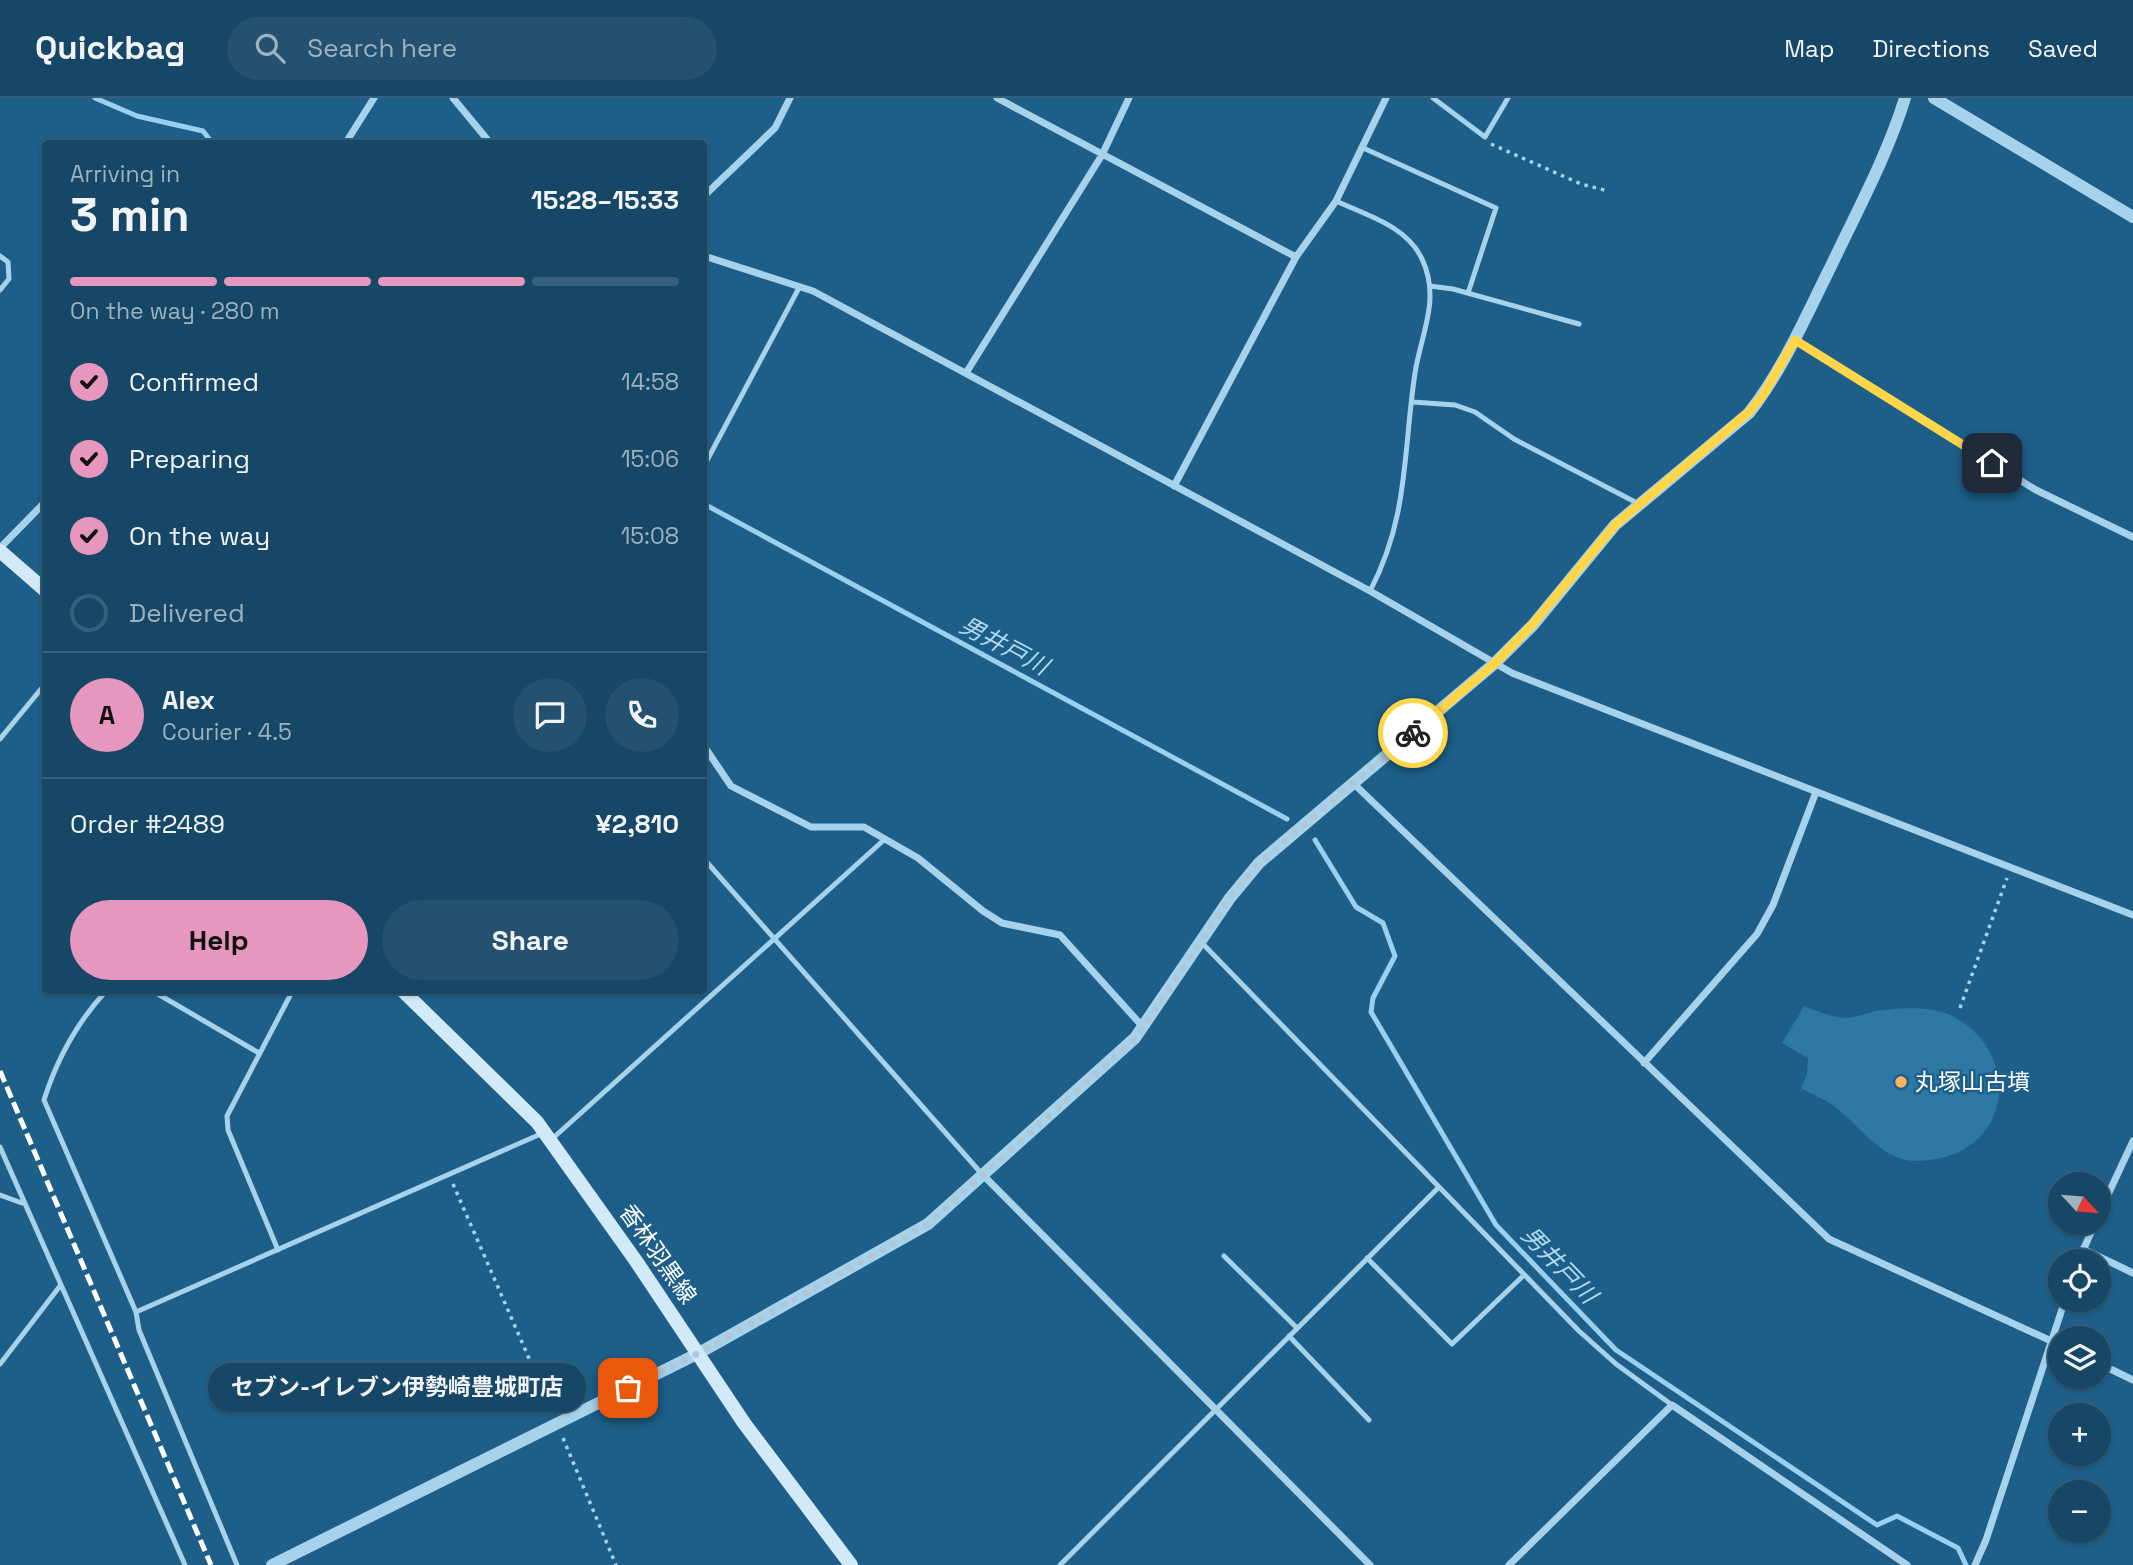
<!DOCTYPE html>
<meta charset="utf-8">
<style>
body{margin:0;font-family:"Space Grotesk","Noto Sans JP",sans-serif;background:#23516f;color:#f1f3f6;height:100vh;display:flex;flex-direction:column;font-size:26px;white-space:nowrap}
*{box-sizing:border-box;margin:0}
p{font-size:23px;color:#9eb2bf}
.icon{flex:none;width:38px;height:38px;fill:none;stroke:currentColor;stroke-width:2;stroke-linecap:round;stroke-linejoin:round}
.map{position:relative;flex:1;overflow:hidden}
.drawer{position:absolute;left:42px;top:42px;width:665px;height:854px;display:flex;flex-direction:column;background:#164766;border-radius:7px;box-shadow:0 2px 5px #0004,0 0 0 2px #355f7a}
.drawer>*{flex:none}
.needle{width:46px;rotate:116deg}
.buttons{position:absolute;left:2048px;top:1074px;display:grid;gap:14px}
.buttons a{display:grid;place-items:center;width:63px;height:63px;border-radius:50%;background:#164766;box-shadow:0 2px 5px #0004,0 0 0 2px #355f7a;font-size:35px}
.pin{position:absolute;display:grid;place-items:center;width:60px;height:60px;color:#fff;margin:-30px;border-radius:14px;box-shadow:0 4px 10px #0006}
.courier{position:absolute;display:grid;place-items:center;width:70px;height:70px;margin:-35px;border:5px solid #ffd54a;border-radius:50%;background:#fff;color:#222;box-shadow:0 2px 9px #0007}
.bubble{position:absolute;height:49px;border-radius:24px;background:#164766;box-shadow:0 2px 5px #0004,0 0 0 2px #355f7a;font-size:23px;font-weight:700;line-height:49px;text-align:center}
.summary em{font-style:normal;font-weight:700}
.summary div{display:flex;flex-direction:column-reverse}
.summary{display:flex;align-items:center;justify-content:space-between;height:119px;padding:0 28px}
h1{font-size:46px;font-weight:700;line-height:52px}
.bar{display:grid;grid-template-columns:repeat(4,1fr);gap:10px 7px;align-content:center;height:84px;padding:0 28px}
.bar i{height:9px;border-radius:5px;background:#355f7a}
.bar .current{background:#e797bd}
.bar p{grid-column:span 4}
.line{display:flex;align-items:center;gap:18px;padding:0 28px;border-top:2px solid #355f7a}
.line div{flex:1}
.round{display:grid;place-items:center;flex:none;width:74px;height:74px;border-radius:37px;background:#23516f}
ol{padding:0 28px;list-style:none}
li{display:flex;align-items:center;gap:21px;height:77px}
li p{margin-inline-start:auto}
li .icon{padding:7px;border-radius:50%;background:#e797bd;color:#111;stroke-width:4}
li:last-child{color:#9eb2bf}
li i{width:38px;height:38px;border:4px solid #355f7a;border-radius:50%}
.primary-button{display:flex;gap:14px;margin-top:auto;padding:14px 28px}
.primary-button a{flex:1;height:80px;border-radius:42px;background:#e797bd;color:#111;font-size:28px;font-weight:700;line-height:80px;text-align:center}
.primary-button a+a{background:#23516f;color:#f1f3f6}
header{display:flex;align-items:center;gap:42px;box-sizing:border-box;height:98px;padding:0 35px;background:#164766;border-bottom:2px solid #355f7a}
header strong{font-size:33px}
nav{display:flex;gap:38px;margin-inline-start:auto;font-size:24px}
.search{width:490px;height:63px;background:#23516f;display:flex;align-items:center;gap:18px;box-sizing:border-box;padding:0 24px;border-radius:38px;color:#9eb2bf;font-size:26px}
.map>svg:first-child{display:block}
.green{fill:#2d79a4}
.lines{fill:none;stroke-linecap:round;stroke-linejoin:round}
.stream{stroke:#9ad0ed;stroke-width:5}
.path{stroke:#a7d2eb;stroke-width:3.5;stroke-dasharray:3.5 5;stroke-linecap:butt}
.service{stroke:#a7d2eb;stroke-width:5}
.minor{stroke:#a7d2eb;stroke-width:7}
.tertiary{stroke:#a7d2eb;stroke-width:12}
.secondary{stroke:#d2eaf8;stroke-width:14}
.rail{stroke:#fff;stroke-width:5;stroke-dasharray:12 5;stroke-linecap:butt}
.done{stroke:#b0c7d5;stroke-width:7;stroke-dasharray:0 12.6}
.route{stroke:#ffd54a;stroke-width:9}
.poi-dot{fill:#fbb465;stroke:#1d5f88;stroke-width:2.5}
.labels{text-anchor:middle;stroke-width:5;stroke-linejoin:round;paint-order:stroke}
.poi-label{font-size:23px;fill:#fff;stroke:#1d5f88;text-anchor:start}
.street-label{font-size:23px;fill:#fff;stroke:#1d5f88}
.water-label{font-size:24px;font-style:italic;fill:#b2dbf3;stroke:#1d5f88}
</style>
<header>
<strong>Quickbag</strong>
<div class="search"><svg class="icon" aria-label="search" viewBox="0 0 24 24"><circle cx="10" cy="10" r="6"/><path d="M15 15l6 6"/></svg>Search here</div>
<nav><a>Map</a><a>Directions</a><a>Saved</a></nav>
</header>
<div class="map">
<svg width="2133" height="1467" viewBox="0 0 2133 1467">
<rect width="100%" height="100%" fill="#1d5f88"/>
<path class="green" d="M 1804,908 C 1816,913 1831,919 1845,920 C 1855,920 1866,915 1876,913 C 1900,910 1932,907 1954,919 C 2019,954 2014,1046 1937,1061 C 1927,1062 1916,1064 1905,1062 C 1876,1054 1860,1029 1838,1011 C 1827,1002 1813,997 1801,990 L 1807,977 L 1808,960 L 1782,945 Z"/>
<g class="lines">
<path class="stream" d="M 95,0 L 137,18 L 203,33 L 213,46
M 704,406 L 1287,721
M 1315,742 L 1356,809 L 1383,825 L 1395,858 L 1373,900 L 1371,914 L 1496,1127 L 1616,1252 L 1877,1427 L 1897,1418 L 1958,1450 L 1966,1467"/>
<path class="path" d="M 1491,46 L 1581,86 L 1608,93
M 1960,910 L 2007,780
M 453,1086 L 552,1313
M 563,1340 L 616,1467"/>
<path class="service" d="M 1433,0 L 1485,39 L 1508,0
M 1361,49 L 1496,110 L 1468,195
M 1336,103 C 1366,117 1407,128 1422,161 C 1441,201 1421,236 1415,275 C 1403,354 1409,419 1370,493
M 0,158 L 8,164 L 9,181 L 0,192
M 1430,188 L 1453,191 L 1579,226
M 1413,304 L 1455,307 L 1475,314 L 1514,341 L 1639,406
M 704,368 L 800,188
M 0,641 L 46,585
M 704,761 L 981,1075
M 1201,844 L 1579,1233 L 1616,1266 L 1672,1307
M 107,892 C 78,923 57,961 44,1002 L 136,1214 L 139,1232 L 237,1467
M 151,892 L 259,955
M 552,1041 L 885,741
M 0,1049 L 185,1467
M 0,1097 L 22,1105
M 278,1152 L 228,1032 L 227,1018 L 293,892
M 1224,1158 L 1297,1230
M 1367,1160 L 1452,1246 L 1524,1177
M 136,1214 L 543,1035
M 1289,1238 L 1369,1322
M 0,1266 L 60,1188
M 1060,1467 L 1439,1089"/>
<path class="minor" d="M 453,0 L 491,46
M 997,0 L 1296,159
M 345,46 L 374,0
M 704,98 L 775,30 L 790,0
M 704,158 L 813,193 L 1370,493 L 1512,575 L 2133,817
M 1795,242 L 2036,392 L 2133,439
M 966,275 L 1102,57 L 1129,0
M 1174,388 L 1296,159 L 1336,103 L 1386,0
M 0,450 L 46,403
M 704,648 L 731,688 L 811,729 L 864,729 L 918,760 L 983,813 L 1002,825 L 1060,837 L 1143,929
M 1353,685 L 1829,1141 L 2060,1247
M 1644,965 L 1757,836 L 1773,807 L 1816,694
M 984,1078 L 1370,1467
M 2098,1118 L 2133,1043
M 2083,1151 L 2133,1175
M 2078,1164 L 2095,1125
M 2098,1265 L 2133,1282
M 1509,1467 L 1672,1307 L 1907,1467
M 1975,1467 L 1986,1442 L 2065,1202"/>
<path class="tertiary" d="M 1934,0 L 2133,119
M 272,1467 L 699,1255 L 928,1126 L 1135,940 L 1230,800 L 1259,765 L 1495,565 L 1533,527 L 1615,427 L 1749,315 C 1784,270 1807,216 1832,166 C 1858,111 1887,58 1905,0"/>
<path class="secondary" d="M 0,453 L 46,493
M 402,892 L 537,1024 L 636,1163 L 744,1325 L 851,1467"/>
<path class="rail" d="M 0,973 L 211,1467"/>
</g>
<g class="lines">
<path class="done" d="M 628,1290 L 699,1255 L 928,1126 L 1136,940 L 1230,800 L 1259,765 L 1413,635"/>
<path class="route" d="M 1413,635 L 1495,565 L 1532,527 L 1615,427 L 1749,314 L 1763,297 L 1795,242 L 1992,365"/>
</g>
<circle class="poi-dot" cx="1901" cy="984" r="7"/>
<g class="labels">
<g class="poi-label">
<text x="1915" y="992">丸塚山古墳</text>
</g>
<g class="street-label">
<text transform="translate(658 1156) rotate(55)" y="8">香林羽黒線</text>
</g>
<g class="water-label">
<text transform="translate(1004 548) rotate(28)" y="8">男井戸川</text>
<text transform="translate(1559 1167) rotate(46)" y="8">男井戸川</text>
</g>
</g>
</svg>
<div class="buttons">
<a><svg class="needle" viewBox="-14 -14 28 28"><path d="M0-13l5 13h-10z" fill="#e53935"/><path d="M0 13l5-13h-10z" fill="#9eb2bf"/></svg></a>
<a><svg class="icon" aria-label="locate" viewBox="0 0 24 24"><circle cx="12" cy="12" r="6"/><path d="M12 2v4M12 18v4M2 12h4M18 12h4"/></svg></a>
<a><svg class="icon" aria-label="layers" viewBox="0 0 24 24"><path d="M12 4l9 5-9 5-9-5zM3 14l9 5 9-5"/></svg></a>
<a>+</a>
<a>−</a>
</div>
<div class="pin" style="left:628px;top:1290px;background:#ea580c"><svg class="icon" aria-label="bag" viewBox="0 0 24 24"><path d="M5 8h14l-1 12H6zM9 8a3 3 0 0 1 6 0"/></svg></div>
<div class="pin" style="left:1992px;top:365px;background:#1f2937"><svg class="icon" aria-label="home" viewBox="0 0 24 24"><path d="M3 11l9-7 9 7M6 9v11h12V9"/></svg></div>
<div class="courier" style="left:1413px;top:635px"><svg class="icon" aria-label="bike" viewBox="0 0 24 24"><circle cx="6" cy="16" r="4"/><circle cx="18" cy="16" r="4"/><path d="M6 16l4-8h5l3 8M10 8l3 8H6M13 5h3"/></svg></div>
<div class="bubble" style="left:208px;top:1265px;width:378px">セブン-イレブン伊勢崎豊城町店</div>
<section class="drawer">
<div class="summary"><div><h1>3 min</h1><p>Arriving in</p></div><em>15:28–15:33</em></div>
<div class="bar"><i class="current"></i><i class="current"></i><i class="current"></i><i></i><p>On the way · 280 m</p></div>
<ol>
<li><svg class="icon" aria-label="check" viewBox="0 0 24 24"><path d="M5 12l5 5 9-10"/></svg>Confirmed<p>14:58</p></li>
<li><svg class="icon" aria-label="check" viewBox="0 0 24 24"><path d="M5 12l5 5 9-10"/></svg>Preparing<p>15:06</p></li>
<li><svg class="icon" aria-label="check" viewBox="0 0 24 24"><path d="M5 12l5 5 9-10"/></svg>On the way<p>15:08</p></li>
<li><i></i>Delivered</li>
</ol>
<div class="line" style="height:126px"><b class="round" style="background:#e797bd;color:#111">A</b><div><b>Alex</b><p>Courier · 4.5</p></div><a class="round"><svg class="icon" aria-label="chat" viewBox="0 0 24 24"><path d="M4 5h16v11H9l-5 4z"/></svg></a><a class="round"><svg class="icon" aria-label="phone" viewBox="0 0 24 24"><path d="M5 4h4l2 5-3 2q2 4 5 5l2-3 5 2v4C11 20 4 13 5 4z"/></svg></a></div>
<div class="line" style="height:91px"><div>Order #2489</div><b>¥2,810</b></div>
<div class="primary-button"><a>Help</a><a>Share</a></div>
</section>
</div>
